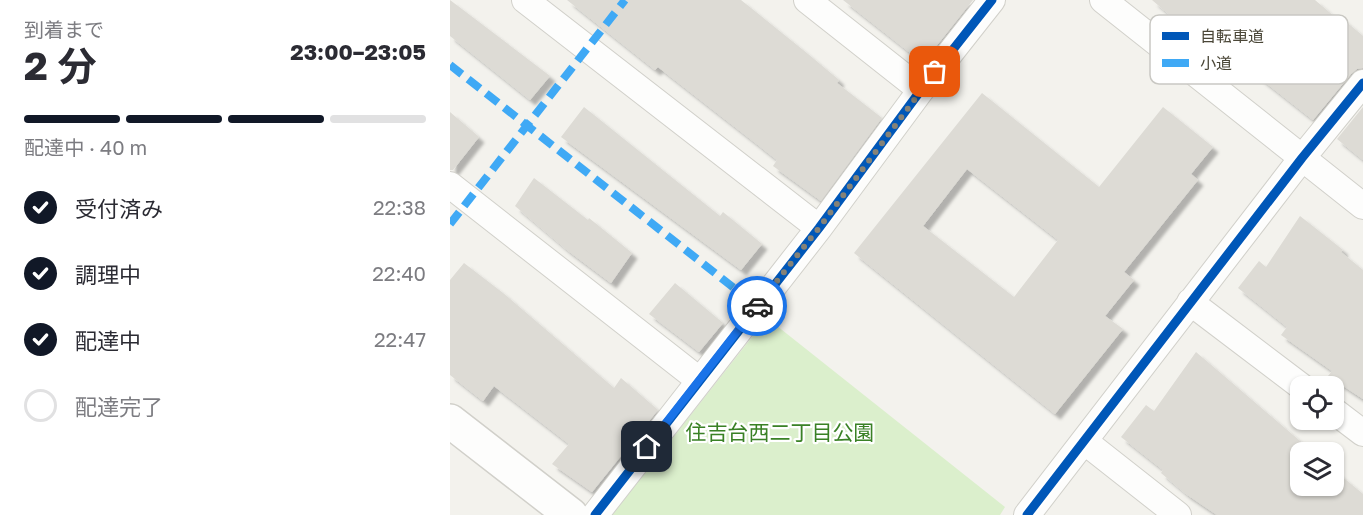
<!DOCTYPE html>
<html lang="ja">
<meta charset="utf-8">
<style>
body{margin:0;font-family:"Golos Text","Noto Sans JP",sans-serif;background:#f2f2f3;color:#2b2b33;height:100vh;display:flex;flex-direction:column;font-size:22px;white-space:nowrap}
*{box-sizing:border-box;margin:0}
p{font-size:20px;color:#7c7c81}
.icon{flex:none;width:33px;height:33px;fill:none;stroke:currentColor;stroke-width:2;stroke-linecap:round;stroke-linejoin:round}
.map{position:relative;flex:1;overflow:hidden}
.details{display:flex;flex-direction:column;background:#fff;width:450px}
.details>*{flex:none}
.tools{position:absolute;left:840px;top:376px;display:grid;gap:12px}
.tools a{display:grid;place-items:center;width:54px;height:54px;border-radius:12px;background:#fff;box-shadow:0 2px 4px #0004;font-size:30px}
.pin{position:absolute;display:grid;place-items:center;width:51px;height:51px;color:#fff;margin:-26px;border-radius:12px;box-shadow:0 3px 9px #0006}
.courier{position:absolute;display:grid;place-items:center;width:60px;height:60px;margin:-30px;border:4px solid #1a73e8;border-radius:50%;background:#fff;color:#222;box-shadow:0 2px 8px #0007}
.overview em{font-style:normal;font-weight:700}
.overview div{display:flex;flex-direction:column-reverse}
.overview{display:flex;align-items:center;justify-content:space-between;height:102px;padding:0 24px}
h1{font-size:39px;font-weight:700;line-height:45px}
.bar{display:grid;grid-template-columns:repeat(4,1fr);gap:9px 6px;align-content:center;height:72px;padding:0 24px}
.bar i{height:8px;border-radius:4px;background:#e1e1e2}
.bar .on{background:#111827}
.bar p{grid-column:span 4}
ol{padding:0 24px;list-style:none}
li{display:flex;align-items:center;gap:18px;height:66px}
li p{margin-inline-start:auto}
li .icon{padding:6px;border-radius:50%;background:#111827;color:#fff;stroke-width:4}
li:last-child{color:#7c7c81}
li i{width:33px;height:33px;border:3px solid #e1e1e2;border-radius:50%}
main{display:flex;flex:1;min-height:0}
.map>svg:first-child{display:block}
.green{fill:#dbefcc}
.building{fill:#dddbd5;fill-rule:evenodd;filter:url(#shadow)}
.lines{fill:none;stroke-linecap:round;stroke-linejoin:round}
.minor-casing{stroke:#d1d0ca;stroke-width:28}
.tertiary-casing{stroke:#d1d0ca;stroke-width:36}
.minor{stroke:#fdfdfc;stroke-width:26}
.tertiary{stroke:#fdfdfc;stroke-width:33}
.quiet{stroke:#3fa9f5;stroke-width:8;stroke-dasharray:15 8;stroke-linecap:butt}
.cycleway-casing{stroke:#fff;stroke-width:13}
.cycleway{stroke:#0057b8;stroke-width:9}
.done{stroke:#858277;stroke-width:6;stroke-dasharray:0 10.8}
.route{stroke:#1a73e8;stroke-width:8}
.labels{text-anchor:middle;stroke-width:4.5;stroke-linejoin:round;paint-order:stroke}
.park-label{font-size:21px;fill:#3a8126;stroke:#fff}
.key{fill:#fff;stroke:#c9c8c3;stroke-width:1.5}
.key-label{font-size:16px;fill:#4a4637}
</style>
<main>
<section class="details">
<div class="overview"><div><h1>2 分</h1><p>到着まで</p></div><em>23:00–23:05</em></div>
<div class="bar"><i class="on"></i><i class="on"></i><i class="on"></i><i></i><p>配達中 · 40 m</p></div>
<ol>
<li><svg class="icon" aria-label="check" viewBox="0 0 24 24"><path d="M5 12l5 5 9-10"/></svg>受付済み<p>22:38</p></li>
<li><svg class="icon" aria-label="check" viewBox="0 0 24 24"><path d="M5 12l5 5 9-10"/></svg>調理中<p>22:40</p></li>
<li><svg class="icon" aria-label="check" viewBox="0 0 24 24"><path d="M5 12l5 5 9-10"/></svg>配達中<p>22:47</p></li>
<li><i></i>配達完了</li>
</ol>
</section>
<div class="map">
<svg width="913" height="515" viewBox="0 0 913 515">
<defs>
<filter id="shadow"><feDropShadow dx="5.5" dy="5.5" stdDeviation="1.5" flood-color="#0004"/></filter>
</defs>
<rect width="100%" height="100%" fill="#f3f2ed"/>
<path class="green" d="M 317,318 L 555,507 L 550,515 L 162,515 Z"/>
<path class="building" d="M 0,0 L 100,76 L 80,100 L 0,36 Z
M 117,0 L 291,0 L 358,54 L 389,80 L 387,83 L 432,118 L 371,201 L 323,166 L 327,160 L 208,67 L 205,70 Z
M 393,0 L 523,0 L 473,63 Z
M 702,0 L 865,0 L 886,18 L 888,15 L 913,36 L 913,68 L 907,69 L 901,74 L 863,120 L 774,50 L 769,57 Z
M 532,93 L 649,187 L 713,107 L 763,147 L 741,174 L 748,180 L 674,272 L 684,280 L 655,316 L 673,329 L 605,414 L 404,253 ZM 517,169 L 608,240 L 564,297 L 473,226 Z
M 134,107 L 270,216 L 273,212 L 312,244 L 291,270 L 111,137 Z
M 913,107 L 913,160 L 887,139 Z
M 0,112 L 29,137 L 3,170 L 0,170 Z
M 84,178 L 138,220 L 139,218 L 182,253 L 161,283 L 117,250 L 65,206 Z
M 850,216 L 893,250 L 891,252 L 913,270 L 913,399 L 878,376 L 882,371 L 831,335 L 837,327 L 788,288 L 809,261 L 816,267 Z
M 14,263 L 53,293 L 164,388 L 171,378 L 208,410 L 142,492 L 102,464 L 119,444 L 44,386 L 33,401 L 0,375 L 0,280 Z
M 225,283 L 273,323 L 249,352 L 199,314 Z
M 746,352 L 864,453 L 850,453 L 850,486 L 884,486 L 884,470 L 913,494 L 913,515 L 767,515 L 736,494 L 711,473 L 713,470 L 671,437 L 696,405 L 704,411 Z"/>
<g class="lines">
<defs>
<path id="minor" d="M 75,0 L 369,228
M 357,0 L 471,90
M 653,0 L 913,206
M 0,185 L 249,380
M 740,302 L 852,387
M 884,411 L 913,433
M 634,441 L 728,515
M 145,515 L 369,228 L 471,90 L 542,0
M 577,515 L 852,158 L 913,83"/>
<path id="tertiary" d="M 0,421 L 121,515"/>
</defs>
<use href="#minor" class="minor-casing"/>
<use href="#tertiary" class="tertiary-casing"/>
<use href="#minor" class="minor"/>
<use href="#tertiary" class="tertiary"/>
<path class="quiet" d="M 0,65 L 307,306
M 0,224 L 175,0"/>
<defs>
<path id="cycleway" d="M 145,515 L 369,228 L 471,90 L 542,0
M 577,515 L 852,158 L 913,83"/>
</defs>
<use href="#cycleway" class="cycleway-casing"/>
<use href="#cycleway" class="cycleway"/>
</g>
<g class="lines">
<path class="done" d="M 307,306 L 369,228 L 485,72"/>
<path class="route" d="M 197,447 L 307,306"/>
</g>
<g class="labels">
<g class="park-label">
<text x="330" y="440">住吉台西二丁目公園</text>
</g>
</g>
<rect x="700" y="15" width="198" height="69" rx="9" class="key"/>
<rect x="712" y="32" width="27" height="8" fill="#0057b8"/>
<rect x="712" y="59" width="27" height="8" fill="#3fa9f5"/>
<g class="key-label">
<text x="750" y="42">自転車道</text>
<text x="750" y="69">小道</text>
</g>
</svg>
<div class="tools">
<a><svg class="icon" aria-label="locate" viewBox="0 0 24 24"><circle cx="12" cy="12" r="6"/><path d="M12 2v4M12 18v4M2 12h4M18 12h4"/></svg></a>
<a><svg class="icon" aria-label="layers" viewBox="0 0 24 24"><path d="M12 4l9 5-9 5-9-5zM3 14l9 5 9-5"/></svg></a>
</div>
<div class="pin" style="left:485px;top:72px;background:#ea580c"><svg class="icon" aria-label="bag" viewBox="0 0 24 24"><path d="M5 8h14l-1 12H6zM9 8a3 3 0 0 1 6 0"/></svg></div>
<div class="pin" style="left:197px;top:447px;background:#1f2937"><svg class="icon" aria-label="home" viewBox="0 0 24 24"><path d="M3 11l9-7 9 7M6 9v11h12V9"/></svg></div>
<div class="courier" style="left:307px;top:306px"><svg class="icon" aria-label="car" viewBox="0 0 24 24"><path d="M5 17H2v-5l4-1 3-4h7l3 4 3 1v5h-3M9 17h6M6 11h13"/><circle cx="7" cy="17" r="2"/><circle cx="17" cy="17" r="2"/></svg></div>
</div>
</main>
